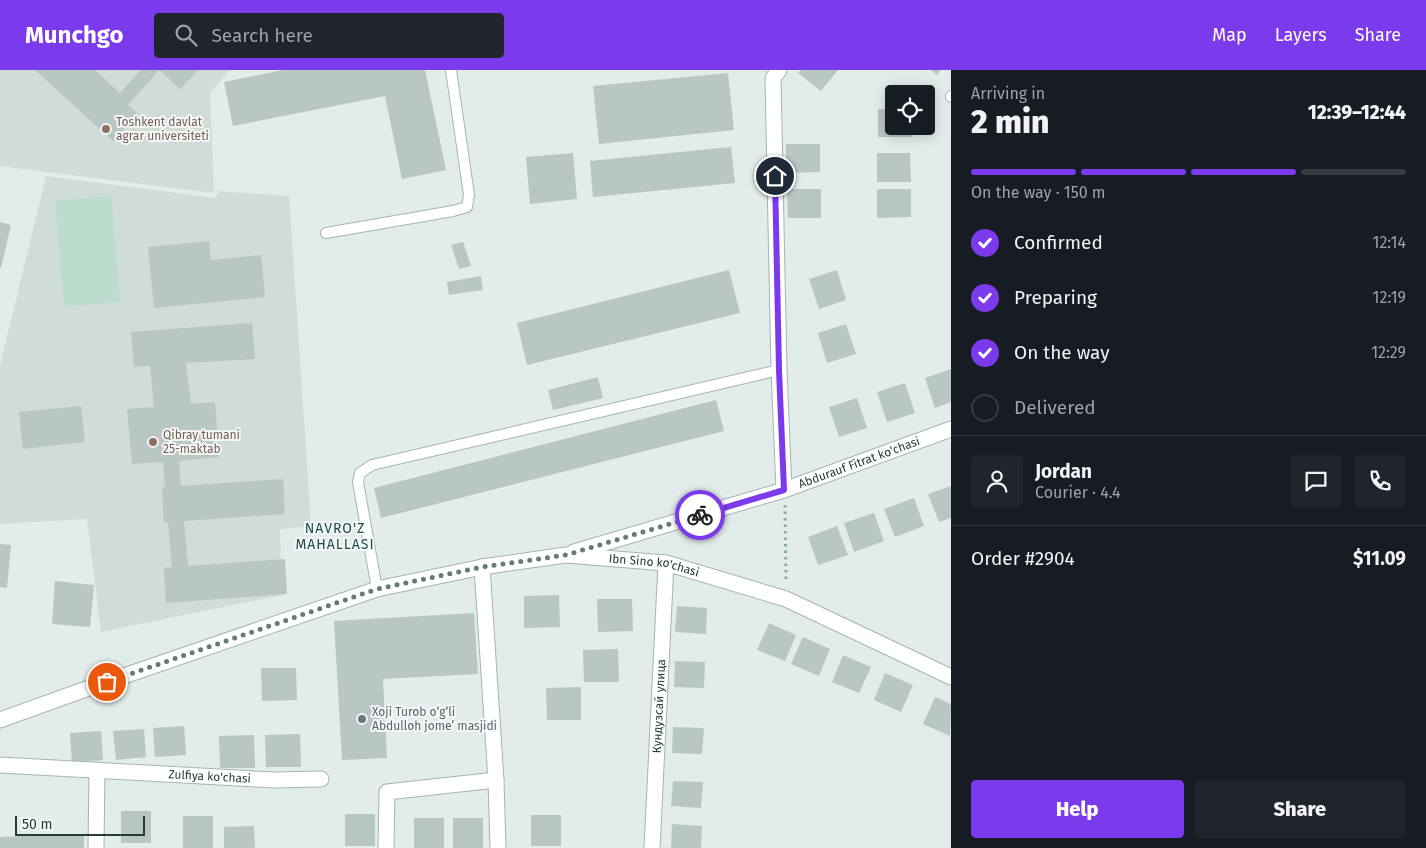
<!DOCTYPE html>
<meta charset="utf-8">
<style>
body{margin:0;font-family:"Fira Sans",sans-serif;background:#20242c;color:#f1f3f6;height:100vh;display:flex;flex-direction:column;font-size:19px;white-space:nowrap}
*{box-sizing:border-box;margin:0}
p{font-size:16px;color:#9ea1a6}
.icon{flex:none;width:28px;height:28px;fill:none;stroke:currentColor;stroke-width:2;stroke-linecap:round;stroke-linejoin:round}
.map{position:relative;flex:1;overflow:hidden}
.sheet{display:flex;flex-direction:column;background:#171b24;width:475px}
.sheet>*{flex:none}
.controls{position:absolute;left:885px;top:15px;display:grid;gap:10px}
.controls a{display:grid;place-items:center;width:50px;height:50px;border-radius:5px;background:#171b24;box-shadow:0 2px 12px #0003;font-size:25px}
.scale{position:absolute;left:15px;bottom:12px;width:130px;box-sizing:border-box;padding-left:5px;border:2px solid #233c3c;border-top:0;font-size:14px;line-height:18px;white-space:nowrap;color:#233c3c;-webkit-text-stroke:4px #f3f8f7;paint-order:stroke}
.pin{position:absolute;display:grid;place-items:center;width:42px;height:42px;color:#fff;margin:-21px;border:2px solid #fff;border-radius:50%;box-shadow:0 1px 5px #0007}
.courier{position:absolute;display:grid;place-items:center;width:50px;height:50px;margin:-25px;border:4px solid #7c3aed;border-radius:50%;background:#fff;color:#222;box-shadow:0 1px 6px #0007}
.summary em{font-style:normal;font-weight:800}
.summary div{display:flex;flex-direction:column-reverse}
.summary{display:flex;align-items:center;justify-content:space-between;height:85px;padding:0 20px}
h1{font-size:32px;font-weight:800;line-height:38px}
.bar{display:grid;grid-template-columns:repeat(4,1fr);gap:8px 5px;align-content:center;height:60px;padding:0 20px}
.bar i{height:6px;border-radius:4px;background:#363941}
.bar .active{background:#7c3aed}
.bar p{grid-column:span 4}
.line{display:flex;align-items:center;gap:12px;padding:0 20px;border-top:1px solid #363941}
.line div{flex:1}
.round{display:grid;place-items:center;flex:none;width:52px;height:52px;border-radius:5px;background:#20242c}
ol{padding:0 20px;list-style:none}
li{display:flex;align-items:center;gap:15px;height:55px}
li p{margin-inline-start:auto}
li .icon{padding:5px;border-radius:50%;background:#7c3aed;color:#fff;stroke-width:4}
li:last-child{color:#9ea1a6}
li i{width:28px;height:28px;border:2px solid #363941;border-radius:50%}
.cta{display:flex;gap:10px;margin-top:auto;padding:10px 20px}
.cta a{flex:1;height:58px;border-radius:5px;background:#7c3aed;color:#fff;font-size:20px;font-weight:800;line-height:58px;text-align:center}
.cta a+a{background:#20242c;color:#f1f3f6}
header{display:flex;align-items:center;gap:30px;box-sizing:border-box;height:70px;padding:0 25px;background:#7c3aed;color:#fff}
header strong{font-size:24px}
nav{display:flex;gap:28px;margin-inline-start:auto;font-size:18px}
.search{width:350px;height:45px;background:#20242c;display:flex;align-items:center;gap:12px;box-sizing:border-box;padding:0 18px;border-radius:5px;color:#9ea1a6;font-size:19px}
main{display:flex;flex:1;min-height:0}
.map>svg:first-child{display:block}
.built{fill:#d0dcd9}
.green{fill:#bcdccd}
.building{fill:#b8c6c4}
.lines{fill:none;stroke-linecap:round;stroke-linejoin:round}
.lane-casing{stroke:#a5b4b2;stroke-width:12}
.street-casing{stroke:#a5b4b2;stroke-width:17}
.path{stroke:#84aeac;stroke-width:3;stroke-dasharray:2.5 4;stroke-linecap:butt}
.lane{stroke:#fff;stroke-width:10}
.street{stroke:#fff;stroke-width:15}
.done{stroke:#667a79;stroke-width:5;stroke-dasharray:0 9}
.route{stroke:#7c3aed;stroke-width:6}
.education-dot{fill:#8d6e63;stroke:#f3f8f7;stroke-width:2}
.worship-dot{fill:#6b7280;stroke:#f3f8f7;stroke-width:2}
.labels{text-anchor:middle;stroke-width:4;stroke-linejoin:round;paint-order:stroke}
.education-label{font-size:12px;fill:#785e54;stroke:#f3f8f7;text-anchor:start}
.street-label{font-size:12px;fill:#233c3c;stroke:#f3f8f7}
.worship-label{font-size:12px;fill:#5b616d;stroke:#f3f8f7;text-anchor:start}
.neighbourhood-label{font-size:14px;letter-spacing:1px;fill:#204c4d;stroke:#f3f8f7}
</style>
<header>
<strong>Munchgo</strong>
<div class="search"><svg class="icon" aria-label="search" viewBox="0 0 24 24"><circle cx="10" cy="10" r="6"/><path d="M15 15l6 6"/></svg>Search here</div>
<nav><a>Map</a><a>Layers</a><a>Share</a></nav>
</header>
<main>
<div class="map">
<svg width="951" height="778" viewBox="0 0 951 778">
<rect width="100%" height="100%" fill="#e2ecea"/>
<path class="built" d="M 0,0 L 236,0 L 229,1 L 210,23 L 214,123 L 0,96 Z
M 46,106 L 215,128 L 219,121 L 289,126 L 311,456 L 280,459 L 282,525 L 101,562 L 87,449 L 0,454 L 0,296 Z"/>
<path class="green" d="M 111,126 L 120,232 L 64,236 L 55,130 Z"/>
<path class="building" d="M 35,0 L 95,0 L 120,23 L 141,0 L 159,0 L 128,35 L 138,44 L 113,71 Z
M 160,0 L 198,0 L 180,19 Z
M 283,0 L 425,0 L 446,100 L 402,109 L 385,26 L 233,56 L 224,12 Z
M 801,0 L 838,0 L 821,21 L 798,3 Z
M 931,0 L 941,0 L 937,5 Z
M 728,3 L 734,60 L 599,74 L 593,16 Z
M 878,39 L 894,39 L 894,56 L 912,56 L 912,67 L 878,67 Z
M 786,74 L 820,74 L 820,102 L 786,103 Z
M 731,77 L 735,113 L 593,127 L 590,91 Z
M 573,83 L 577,129 L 530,134 L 526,87 Z
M 877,83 L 910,83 L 911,112 L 877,112 Z
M 787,119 L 821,119 L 821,148 L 788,148 Z
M 877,119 L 911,119 L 911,147 L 877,148 Z
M 0,152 L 11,155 L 1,198 L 0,198 Z
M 209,171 L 211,190 L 261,185 L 265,227 L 154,238 L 148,177 Z
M 463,172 L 471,196 L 459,199 L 451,175 Z
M 729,200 L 740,243 L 527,295 L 517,253 Z
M 837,200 L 846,230 L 819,239 L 809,209 Z
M 481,206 L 483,220 L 449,225 L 447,212 Z
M 252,253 L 255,289 L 186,293 L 191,334 L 215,332 L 219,387 L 179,391 L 181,416 L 283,409 L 285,444 L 184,451 L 188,496 L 285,489 L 287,524 L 166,533 L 164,498 L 172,497 L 168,452 L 164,453 L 162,417 L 165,417 L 163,392 L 132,394 L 127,339 L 154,337 L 150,296 L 134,297 L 131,262 Z
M 846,254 L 856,284 L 827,293 L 818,263 Z
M 951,299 L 951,332 L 935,338 L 925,308 Z
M 598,307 L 603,328 L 553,340 L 548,320 Z
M 905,313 L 915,343 L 887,352 L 877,322 Z
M 857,328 L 867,358 L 839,367 L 829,337 Z
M 716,330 L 724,361 L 381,448 L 374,418 Z
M 81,336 L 85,372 L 23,379 L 19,342 Z
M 951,416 L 951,448 L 939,452 L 928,424 Z
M 914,428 L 924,456 L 895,467 L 884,439 Z
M 874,443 L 884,471 L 854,482 L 844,453 Z
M 837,456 L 848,485 L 818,495 L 808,467 Z
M 0,474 L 11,475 L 7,518 L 0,517 Z
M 55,511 L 94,515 L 90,557 L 52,554 Z
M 559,525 L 560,557 L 524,558 L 524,526 Z
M 597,529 L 632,529 L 633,561 L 598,562 Z
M 677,536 L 707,538 L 706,564 L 675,562 Z
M 474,543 L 478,604 L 383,609 L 387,688 L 342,690 L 334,551 Z
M 769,553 L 796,565 L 785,591 L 757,580 Z
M 803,567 L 830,579 L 819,606 L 791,594 Z
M 618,579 L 619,612 L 584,612 L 583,580 Z
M 843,585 L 871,597 L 859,623 L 832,612 Z
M 675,591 L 705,592 L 704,618 L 674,617 Z
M 261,598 L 296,598 L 297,630 L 262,631 Z
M 885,603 L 913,615 L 901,642 L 874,630 Z
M 581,617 L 581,650 L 547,650 L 546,618 Z
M 935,627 L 951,634 L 950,666 L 923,654 Z
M 184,656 L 186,685 L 155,687 L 153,658 Z
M 673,657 L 704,658 L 702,684 L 672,683 Z
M 144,659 L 146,687 L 116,690 L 113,661 Z
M 101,661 L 103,690 L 72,692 L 70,663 Z
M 300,664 L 301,697 L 266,697 L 265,665 Z
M 254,665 L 255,698 L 220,698 L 219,666 Z
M 673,711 L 703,712 L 701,738 L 671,736 Z
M 121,741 L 151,741 L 151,773 L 121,773 Z
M 345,744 L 375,744 L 375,776 L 345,776 Z
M 531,745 L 561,745 L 561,776 L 531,776 Z
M 183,746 L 213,746 L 213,778 L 183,778 Z
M 414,748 L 444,748 L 444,778 L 414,778 Z
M 453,748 L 483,748 L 483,778 L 453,778 Z
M 672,754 L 702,756 L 701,778 L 671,778 Z
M 254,756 L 255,778 L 224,778 L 224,757 Z
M 84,764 L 84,778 L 0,778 L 0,767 Z"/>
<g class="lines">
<defs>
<path id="lane" d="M 951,27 L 951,26
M 326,163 L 453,141 L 467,137 L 469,125 L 451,0
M 377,519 L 358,412 L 360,403 L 372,395 L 779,300"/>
<g id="street">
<path d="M 779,0 L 773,8 L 779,300 L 784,420"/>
<path id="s1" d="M 574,482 L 784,420 L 951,359"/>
<path d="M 482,497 L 496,710 L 498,778"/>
<path id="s2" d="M 0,650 L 89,618 L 377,519 L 482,497 L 566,485 L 666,493 L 786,529 L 951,607"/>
<path id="s3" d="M 0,695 L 274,710 L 321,709"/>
<path d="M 96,778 L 97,700"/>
<path d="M 386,778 L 387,722 L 496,710"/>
<path id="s4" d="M 652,778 L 666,493"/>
</g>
</defs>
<use href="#lane" class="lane-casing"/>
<use href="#street" class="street-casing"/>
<path class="path" d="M 785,435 L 786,513"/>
<use href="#lane" class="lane"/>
<use href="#street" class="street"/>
</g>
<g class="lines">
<path class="done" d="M 107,612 L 377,519 L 482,497 L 566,485 L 700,445"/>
<path class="route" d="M 700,445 L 784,420 L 779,300 L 775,106"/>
</g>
<g class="education-dot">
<circle cx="106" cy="59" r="5"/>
<circle cx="153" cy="372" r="5"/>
</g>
<circle class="worship-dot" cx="362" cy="649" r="5"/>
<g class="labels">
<g class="education-label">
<text x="116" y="56">Toshkent davlat<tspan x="116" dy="14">agrar universiteti</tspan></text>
<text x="163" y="369">Qibray tumani<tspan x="163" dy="14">25-maktab</tspan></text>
</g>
<g class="street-label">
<text dy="4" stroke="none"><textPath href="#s1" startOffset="299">Abdurauf Fitrat ko'chasi</textPath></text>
<text dy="4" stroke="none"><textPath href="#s2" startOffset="680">Ibn Sino ko'chasi</textPath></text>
<text dy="4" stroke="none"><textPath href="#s4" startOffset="142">Кундузсай улица</textPath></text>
<text dy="4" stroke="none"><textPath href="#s3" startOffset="210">Zulfiya ko'chasi</textPath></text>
</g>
<g class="worship-label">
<text x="372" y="646">Xoji Turob o‘g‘li<tspan x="372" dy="14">Abdulloh jome’ masjidi</tspan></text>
</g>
<g class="neighbourhood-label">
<text x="335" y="463">NAVRO'Z<tspan x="335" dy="16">MAHALLASI</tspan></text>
</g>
</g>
</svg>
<div class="controls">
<a><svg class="icon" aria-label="locate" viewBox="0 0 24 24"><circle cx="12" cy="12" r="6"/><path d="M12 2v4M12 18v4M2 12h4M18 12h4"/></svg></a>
</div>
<div class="scale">50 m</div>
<div class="pin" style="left:107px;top:612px;background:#ea580c"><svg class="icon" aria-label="bag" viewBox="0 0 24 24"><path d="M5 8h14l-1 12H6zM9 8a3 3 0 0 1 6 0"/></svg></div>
<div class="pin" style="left:775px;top:106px;background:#1f2937"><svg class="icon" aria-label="home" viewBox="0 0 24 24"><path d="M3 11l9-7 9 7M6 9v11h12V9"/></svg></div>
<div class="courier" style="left:700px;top:445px"><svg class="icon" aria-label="bike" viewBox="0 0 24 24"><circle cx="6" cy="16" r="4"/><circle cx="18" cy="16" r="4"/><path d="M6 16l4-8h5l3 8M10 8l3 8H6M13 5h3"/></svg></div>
</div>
<section class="sheet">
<div class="summary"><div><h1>2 min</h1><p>Arriving in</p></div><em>12:39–12:44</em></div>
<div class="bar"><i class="active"></i><i class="active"></i><i class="active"></i><i></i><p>On the way · 150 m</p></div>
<ol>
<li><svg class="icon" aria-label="check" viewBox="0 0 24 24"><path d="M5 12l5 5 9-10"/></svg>Confirmed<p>12:14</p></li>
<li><svg class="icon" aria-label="check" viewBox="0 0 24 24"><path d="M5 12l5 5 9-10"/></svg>Preparing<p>12:19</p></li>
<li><svg class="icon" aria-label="check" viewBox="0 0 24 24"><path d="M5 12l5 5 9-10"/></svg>On the way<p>12:29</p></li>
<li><i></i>Delivered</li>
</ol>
<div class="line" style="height:90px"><a class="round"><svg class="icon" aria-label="person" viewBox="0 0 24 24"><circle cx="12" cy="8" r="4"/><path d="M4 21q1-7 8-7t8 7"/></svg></a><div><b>Jordan</b><p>Courier · 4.4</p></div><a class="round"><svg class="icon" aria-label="chat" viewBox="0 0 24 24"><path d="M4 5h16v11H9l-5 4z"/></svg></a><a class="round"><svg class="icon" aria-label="phone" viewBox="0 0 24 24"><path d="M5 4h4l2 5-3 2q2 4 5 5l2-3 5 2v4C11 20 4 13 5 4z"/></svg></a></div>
<div class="line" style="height:65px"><div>Order #2904</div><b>$11.09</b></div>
<div class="cta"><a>Help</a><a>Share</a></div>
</section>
</main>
